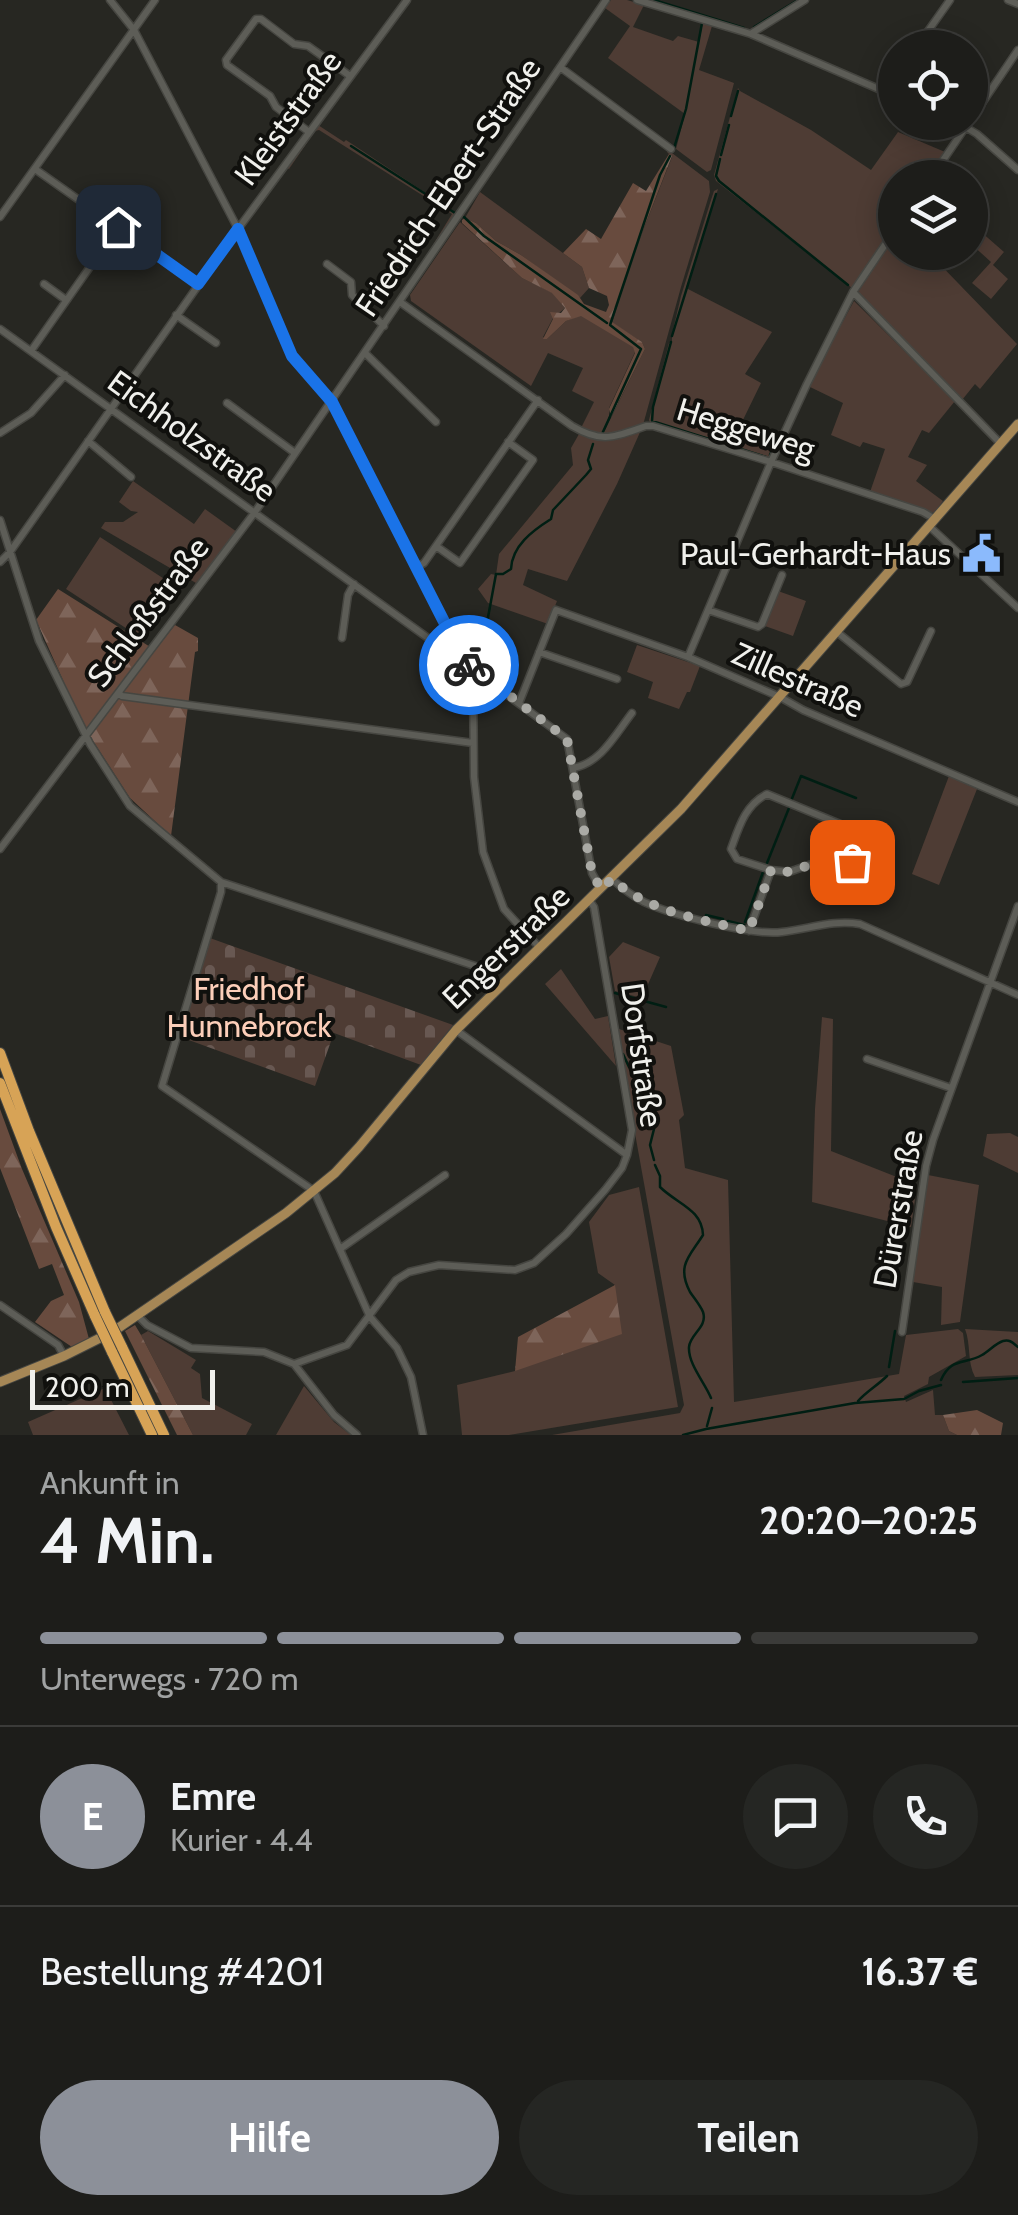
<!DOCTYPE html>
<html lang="de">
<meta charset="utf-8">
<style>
body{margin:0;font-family:Cabin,sans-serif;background:#252623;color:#f1f3f6;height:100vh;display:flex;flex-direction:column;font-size:38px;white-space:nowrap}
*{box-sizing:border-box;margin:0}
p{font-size:32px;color:#a0a2a2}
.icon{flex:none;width:55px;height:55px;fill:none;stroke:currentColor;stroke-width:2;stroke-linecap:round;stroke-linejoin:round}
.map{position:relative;height:1435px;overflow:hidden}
.drawer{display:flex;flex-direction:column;background:#1d1d1a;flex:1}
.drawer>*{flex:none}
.buttons{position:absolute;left:878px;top:30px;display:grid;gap:20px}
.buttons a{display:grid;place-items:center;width:110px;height:110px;border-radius:50%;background:#1d1d1a;box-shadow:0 5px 25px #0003,0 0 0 2px #3b3b39;font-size:50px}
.scale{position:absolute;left:30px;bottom:25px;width:185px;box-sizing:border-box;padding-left:10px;border:5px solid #f0f0ec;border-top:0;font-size:28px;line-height:35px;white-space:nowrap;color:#f0f0ec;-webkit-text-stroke:8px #10100d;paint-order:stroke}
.pin{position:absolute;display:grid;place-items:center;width:85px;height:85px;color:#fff;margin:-42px;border-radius:20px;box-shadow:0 5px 15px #0006}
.courier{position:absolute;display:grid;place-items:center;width:100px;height:100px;margin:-50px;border:8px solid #1a73e8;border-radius:50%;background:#fff;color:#222;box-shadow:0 2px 12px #0007}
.headline em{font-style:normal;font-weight:700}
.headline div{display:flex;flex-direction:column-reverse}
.headline{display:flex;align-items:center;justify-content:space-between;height:170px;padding:0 40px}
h1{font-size:65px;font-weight:700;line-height:75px}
.bar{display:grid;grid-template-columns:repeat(4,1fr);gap:15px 10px;align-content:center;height:120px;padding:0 40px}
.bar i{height:12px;border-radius:8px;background:#3b3b39}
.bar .current{background:#8c9099}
.bar p{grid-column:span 4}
.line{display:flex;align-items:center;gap:25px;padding:0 40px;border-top:2px solid #3b3b39}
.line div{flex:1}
.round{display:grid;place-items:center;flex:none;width:105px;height:105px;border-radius:52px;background:#252623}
.action{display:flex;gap:20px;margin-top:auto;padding:20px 40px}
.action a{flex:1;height:115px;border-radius:60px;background:#8c9099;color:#fff;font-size:40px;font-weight:700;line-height:115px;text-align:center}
.action a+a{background:#252623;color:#f1f3f6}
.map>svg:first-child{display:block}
.grass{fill:#4e3c34}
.forest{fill:url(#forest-firs)}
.cemetery{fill:url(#cemetery-stones)}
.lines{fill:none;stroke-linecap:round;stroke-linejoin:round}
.stream{stroke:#001e13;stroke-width:2.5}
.minor-casing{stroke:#464641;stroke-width:9}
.major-casing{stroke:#464641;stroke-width:11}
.highway-casing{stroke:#464641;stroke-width:12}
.minor{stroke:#5d5d57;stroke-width:6}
.major{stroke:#a68756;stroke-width:9}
.highway{stroke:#d7a356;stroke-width:10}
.highway-bridge-casing{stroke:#464641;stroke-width:12;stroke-linecap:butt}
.highway-bridge{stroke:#d7a356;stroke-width:10}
.done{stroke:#aaaaa5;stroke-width:10;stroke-dasharray:0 18}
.route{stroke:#1a73e8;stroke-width:12}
.labels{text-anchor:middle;stroke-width:8;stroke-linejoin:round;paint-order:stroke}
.street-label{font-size:32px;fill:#f0f0ec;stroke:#10100d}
.poi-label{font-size:32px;fill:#f0f0ec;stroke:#10100d;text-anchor:end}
.park-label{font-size:32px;fill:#fcceb9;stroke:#10100d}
</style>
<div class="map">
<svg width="1018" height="1435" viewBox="0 0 1018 1435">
<defs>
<pattern id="forest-firs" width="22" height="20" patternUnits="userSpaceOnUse" patternTransform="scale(2.5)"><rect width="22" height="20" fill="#684b3e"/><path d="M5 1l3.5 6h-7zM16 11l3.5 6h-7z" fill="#7e655a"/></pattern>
<pattern id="cemetery-stones" width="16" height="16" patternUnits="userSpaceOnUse" patternTransform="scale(2.5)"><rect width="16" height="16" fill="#4e3c34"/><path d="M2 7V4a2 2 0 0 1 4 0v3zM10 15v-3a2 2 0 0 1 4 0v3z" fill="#685852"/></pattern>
</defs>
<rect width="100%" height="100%" fill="#272722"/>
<path class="grass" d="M 611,0 L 627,0 L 644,5 L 633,27 L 673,41 L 678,36 L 699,42 L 703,22 L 712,26 L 699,70 L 734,83 L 711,170 L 707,172 L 676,149 L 685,114 L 608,58 L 630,26 L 605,8 Z
M 738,88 L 740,91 L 811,130 L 871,170 L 898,132 L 945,152 L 928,177 L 895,178 L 895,227 L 852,288 L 716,181 L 714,175 Z
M 318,125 L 344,142 L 346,140 L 456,213 L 420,266 L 452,214 L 319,130 L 315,131 L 289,169 L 287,168 Z
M 668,150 L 709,181 L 710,192 L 681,287 L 643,425 L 604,437 L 581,428 L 594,402 L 572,391 L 583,368 L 548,353 L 531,386 L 411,301 L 410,295 L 460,222 L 522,278 L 553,293 L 565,308 L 553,318 L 543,337 L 547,339 L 566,321 L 581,315 L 633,346 L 635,352 L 609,408 L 609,416 L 604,432 L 645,349 L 642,342 L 612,323 L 631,261 L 672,157 L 667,152 Z
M 718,189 L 686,288 L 772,332 L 745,374 L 761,383 L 741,424 L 778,438 L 772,455 L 766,459 L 651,424 L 649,420 L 669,343 L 672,342 L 672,334 L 681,296 L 711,200 L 714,191 Z
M 480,192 L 582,267 L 589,288 L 580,298 L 521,255 L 496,241 L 476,223 L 465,218 Z
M 980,231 L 1004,252 L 993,265 L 1008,279 L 991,299 L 972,283 L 991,262 L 970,243 Z
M 895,236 L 895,252 L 929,253 L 1017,344 L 980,389 L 975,384 L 962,400 L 858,292 Z
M 854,301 L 955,401 L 929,433 L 922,430 L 908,457 L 927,465 L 916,481 L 943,501 L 934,513 L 870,492 L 885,449 L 863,442 L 860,447 L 831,435 L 843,403 L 808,386 Z
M 641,430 L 617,484 L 567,581 L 528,569 L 523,585 L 557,601 L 548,624 L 488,603 L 478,589 L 491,574 L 496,575 L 499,554 L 573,465 L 571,448 L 579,434 L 609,441 Z
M 133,481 L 194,524 L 205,509 L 237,532 L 196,583 L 101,528 L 105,522 L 123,522 L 138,512 L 131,511 L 119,502 Z
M 100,537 L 175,586 L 141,638 L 66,589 Z
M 778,591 L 806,601 L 793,636 L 765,626 Z
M 637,645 L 700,666 L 690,692 L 687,692 L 679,709 L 648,698 L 653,682 L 627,672 Z
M 949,776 L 977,789 L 939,885 L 912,874 Z
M 623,942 L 660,957 L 642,998 L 615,991 L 609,957 Z
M 561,969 L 595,1019 L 608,1016 L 616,1066 L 545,984 Z
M 822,1017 L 833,1019 L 831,1151 L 917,1185 L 911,1227 L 812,1202 L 815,1109 Z
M 616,1028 L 671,1046 L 684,1115 L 679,1120 L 685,1168 L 728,1180 L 734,1402 L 899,1374 L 906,1335 L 958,1329 L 963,1333 L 966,1356 L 929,1377 L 928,1384 L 904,1396 L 906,1402 L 933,1390 L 935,1415 L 943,1415 L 949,1431 L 957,1435 L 552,1435 L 680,1413 L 684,1405 Z
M 1010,1133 L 1018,1137 L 1018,1173 L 983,1156 L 987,1134 Z
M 928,1175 L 979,1185 L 960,1322 L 941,1325 L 942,1287 L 913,1282 Z
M 639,1187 L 678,1407 L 509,1435 L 462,1435 L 457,1385 L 515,1371 L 615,1285 L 598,1273 L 589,1222 L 609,1195 Z
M 965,1329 L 1018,1332 L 1018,1375 L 975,1377 C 967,1362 971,1344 965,1329 Z
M 148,1331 L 196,1360 L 191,1368 L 200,1374 L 202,1398 L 252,1424 L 246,1435 L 193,1435 L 141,1335 Z
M 304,1386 L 334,1422 L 351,1435 L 276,1435 Z
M 105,1388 L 129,1435 L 33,1435 L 28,1422 Z"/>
<path class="forest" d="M 669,154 L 672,156 L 631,261 L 612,322 L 642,342 L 645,349 L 611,417 L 609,409 L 635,353 L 633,347 L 581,316 L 566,321 L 547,339 L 543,339 L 553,319 L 550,312 L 561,313 L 565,308 L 552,293 L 522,278 L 462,223 L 462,220 L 465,218 L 476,223 L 496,241 L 521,255 L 578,295 L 584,304 L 606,312 L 609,305 L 607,296 L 589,288 L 582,267 L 563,253 L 586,229 L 601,239 L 633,183 L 646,191 Z
M 58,589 L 155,650 L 175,625 L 198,638 L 198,651 L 195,652 L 171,836 L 130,798 L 84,727 L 36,620 Z
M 0,1109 L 22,1169 L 79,1302 L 89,1339 L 72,1347 L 35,1322 L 51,1301 L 64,1295 L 52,1264 L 39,1269 L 0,1168 Z
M 615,1285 L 622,1334 L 515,1371 L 518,1337 Z
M 135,1325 L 141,1335 L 193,1435 L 177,1435 L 125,1331 Z
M 977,1410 L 1003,1423 L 1001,1435 L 957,1435 L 949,1431 L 943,1415 Z"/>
<path class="cemetery" d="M 207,937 L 453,1025 L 421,1065 L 334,1033 L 315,1086 L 175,1035 Z"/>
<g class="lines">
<path class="stream" d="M 654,0 L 744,28
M 754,27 L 798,0
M 731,116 L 738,91
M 351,146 L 455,213
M 674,148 L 686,109 L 702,23
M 721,155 L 729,125
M 720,159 L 716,176 L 719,181 L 848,285
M 464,217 L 484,236 L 607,323
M 672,336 L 716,194
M 671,342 L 653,407 L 652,421 L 766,457
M 602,434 L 641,349 L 610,325 L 660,175 L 670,156
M 770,455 L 777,439
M 484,639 L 496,574 L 503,574 L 511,569 C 512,546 532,531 551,519 L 553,510 L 586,475 L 591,469 L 588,460 L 593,444
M 791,801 L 801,776 L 856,798
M 767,863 L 789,808
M 706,915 L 723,919
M 728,921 L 744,925
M 745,922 L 763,872
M 615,993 L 666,1007
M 623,1054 L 629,1067 L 654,1098 L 656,1121 L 650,1145 L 654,1160
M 655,1165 L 660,1176 L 660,1187 C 677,1204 702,1209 703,1235 C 690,1256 676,1265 690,1292 C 694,1298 700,1305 703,1312 C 708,1327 690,1334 689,1347 C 688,1364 705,1383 711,1398
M 889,1367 L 895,1331
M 941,1380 C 951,1357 965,1365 982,1355 C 989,1351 996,1343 1003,1341 C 1010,1339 1013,1343 1018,1347
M 963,1382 L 1018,1378
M 858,1401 C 867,1391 878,1385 887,1376
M 707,1426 L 712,1408
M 683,1435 L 706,1429 L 855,1403 L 904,1399 L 919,1391 L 941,1385"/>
<defs>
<path id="minor" d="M 110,0 L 134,30 L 238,229 L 292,356 L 332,402 L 461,655 L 476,672 L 567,739 L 592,873 L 601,889
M 637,0 L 751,34 L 895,96
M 1008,0 L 1018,4
M 752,33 L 805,0
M 916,48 L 950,0
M 560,67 L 671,149
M 970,121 L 1018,50
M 957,122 L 977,134 L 1018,170
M 309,132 L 276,107 L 270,96 L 227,65 L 226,60 L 256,19 L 261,19 L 294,44 L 308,46 L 350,76
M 35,169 L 198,284
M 931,178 L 967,125
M 0,217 L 155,0
M 327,264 L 351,282 L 352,295 L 384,326
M 44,284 L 66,300
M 853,292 L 1001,444
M 400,302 L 572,426 C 603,444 614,437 646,426 L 653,426 L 771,462 L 923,512 L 935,519
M 176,315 L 216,343
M 0,329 L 428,638 L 441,641 L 453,638
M 31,351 L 118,227
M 365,353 L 436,422
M 227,403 L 295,453
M 0,433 L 31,413 L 65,375
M 88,441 L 131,477
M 0,520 L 39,641 L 90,744 L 130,806 L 221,882 L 221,892 L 162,1086 L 314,1191 L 370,1317 L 397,1348 L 411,1377 L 423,1435
M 929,526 L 1018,608
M 436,546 L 460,563 L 533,460 L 508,442
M 0,562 L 10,552 L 238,229 L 407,0
M 417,567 L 424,563 L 538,400
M 708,610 L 758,627 L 762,624 L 782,575
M 837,632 L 901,684 L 907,682 L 931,631
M 342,638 L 348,595 L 354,584
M 539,652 L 617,679
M 688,657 L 771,462 L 807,384 L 853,292 L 895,230
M 475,672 L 473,677 L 474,777 L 483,852 L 504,909 L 539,947
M 118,693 L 122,696 L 473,743
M 519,703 L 556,610 L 688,657 L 780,697 L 803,710 L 1018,802
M 573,768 C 601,763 615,735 632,713
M 767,794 L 862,833 L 865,841 L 859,858 L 852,862 L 823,860 L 789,872 L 771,870 L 737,859 L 731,849 C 739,827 745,805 767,794 Z
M 0,849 L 255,512 L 606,0
M 612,879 C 622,888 632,896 644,902 C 672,915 752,936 782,932 C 809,929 834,919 860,924 L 1018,995
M 221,882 L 478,967 L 500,985
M 749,931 L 771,870
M 456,1030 L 627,1155
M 867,1059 L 951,1088
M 340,1249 L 445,1175
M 0,1305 L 58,1345 L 64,1356
M 138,1316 L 147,1325 L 191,1348 L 264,1352 L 294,1364 L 334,1415 L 357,1435
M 902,1332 L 926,1166 L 933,1140 L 1018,906
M 294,1364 L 347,1345 L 396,1280 L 409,1272 L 439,1265 L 515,1270 L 534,1263 L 566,1234 L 605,1190 L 622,1168 L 627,1155 L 632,1130 L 594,907 L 589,900"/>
<path id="major" d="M 0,1382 L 64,1356 L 114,1331 L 286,1213 L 335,1173 L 359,1147 L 456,1030 L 681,809 L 1018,424"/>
<path id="highway" d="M 0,1053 L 29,1131 L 105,1312
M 0,1083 L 56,1227 L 95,1316
M 122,1347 L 164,1435
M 112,1352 L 152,1435"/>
</defs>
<use href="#minor" class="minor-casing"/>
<use href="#major" class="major-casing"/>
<use href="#highway" class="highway-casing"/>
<use href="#minor" class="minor"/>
<use href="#major" class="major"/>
<use href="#highway" class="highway"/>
<defs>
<path id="highway-bridge" d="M 105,1312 L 122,1347
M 95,1316 L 112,1352"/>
</defs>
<use href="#highway-bridge" class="highway-bridge-casing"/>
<use href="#highway-bridge" class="highway-bridge"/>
</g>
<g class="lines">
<path class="done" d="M 469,665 L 567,739 L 592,873 L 601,889 L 612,879 C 650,913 701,919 749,931 L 771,870 L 789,872 L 824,860 L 852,862"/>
<path class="route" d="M 118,227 L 198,284 L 238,229 L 292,356 L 332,402 L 461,655 L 469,665"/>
</g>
<defs>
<symbol id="civic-bare" viewBox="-9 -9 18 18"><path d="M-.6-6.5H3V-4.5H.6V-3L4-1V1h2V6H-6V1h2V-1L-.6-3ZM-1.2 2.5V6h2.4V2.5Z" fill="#8bbafc" stroke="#10100d" stroke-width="2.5" paint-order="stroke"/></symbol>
</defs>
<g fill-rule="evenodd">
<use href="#civic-bare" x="954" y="526" width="55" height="55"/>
</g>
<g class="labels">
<g class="street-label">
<text transform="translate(288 118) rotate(-54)" y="11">Kleiststraße</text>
<text transform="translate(448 187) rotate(-56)" y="11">Friedrich-Ebert-Straße</text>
<text transform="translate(746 429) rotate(17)" y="11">Heggeweg</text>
<text transform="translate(192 436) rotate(36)" y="11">Eichholzstraße</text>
<text transform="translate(148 612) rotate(-53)" y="11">Schloßstraße</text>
<text transform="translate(798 680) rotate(24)" y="11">Zillestraße</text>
<text transform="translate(506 947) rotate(-44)" y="11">Engerstraße</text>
<text transform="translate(642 1055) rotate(82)" y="11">Dorfstraße</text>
<text transform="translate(898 1209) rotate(-80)" y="11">Dürerstraße</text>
</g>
<g class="poi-label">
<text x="951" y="565">Paul-Gerhardt-Haus</text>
</g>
<g class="park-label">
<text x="249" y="1000">Friedhof<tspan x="249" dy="37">Hunnebrock</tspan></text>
</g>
</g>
</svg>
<div class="buttons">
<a><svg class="icon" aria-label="locate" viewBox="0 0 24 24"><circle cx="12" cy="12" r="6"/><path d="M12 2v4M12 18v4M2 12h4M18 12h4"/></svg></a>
<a><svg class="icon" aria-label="layers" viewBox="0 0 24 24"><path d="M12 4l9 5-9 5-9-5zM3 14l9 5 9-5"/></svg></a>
</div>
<div class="scale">200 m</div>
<div class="pin" style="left:852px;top:862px;background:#ea580c"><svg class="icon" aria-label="bag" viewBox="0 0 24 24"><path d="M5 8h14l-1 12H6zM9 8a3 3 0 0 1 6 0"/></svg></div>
<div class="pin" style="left:118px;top:227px;background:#1f2937"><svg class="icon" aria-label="home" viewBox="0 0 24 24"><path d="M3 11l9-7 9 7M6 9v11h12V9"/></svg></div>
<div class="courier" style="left:469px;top:665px"><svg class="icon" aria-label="bike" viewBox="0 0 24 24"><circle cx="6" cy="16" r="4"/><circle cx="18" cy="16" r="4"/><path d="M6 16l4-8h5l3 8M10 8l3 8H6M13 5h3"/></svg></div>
</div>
<section class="drawer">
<div class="headline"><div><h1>4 Min.</h1><p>Ankunft in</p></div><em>20:20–20:25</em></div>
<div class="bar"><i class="current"></i><i class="current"></i><i class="current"></i><i></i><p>Unterwegs · 720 m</p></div>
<div class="line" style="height:180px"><b class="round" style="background:#8c9099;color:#fff">E</b><div><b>Emre</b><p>Kurier · 4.4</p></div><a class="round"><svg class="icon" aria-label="chat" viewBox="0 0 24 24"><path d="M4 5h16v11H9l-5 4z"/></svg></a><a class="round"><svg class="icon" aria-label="phone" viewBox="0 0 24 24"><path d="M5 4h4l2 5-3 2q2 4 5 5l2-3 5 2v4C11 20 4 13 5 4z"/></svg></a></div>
<div class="line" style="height:130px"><div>Bestellung #4201</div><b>16.37 €</b></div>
<div class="action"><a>Hilfe</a><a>Teilen</a></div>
</section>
